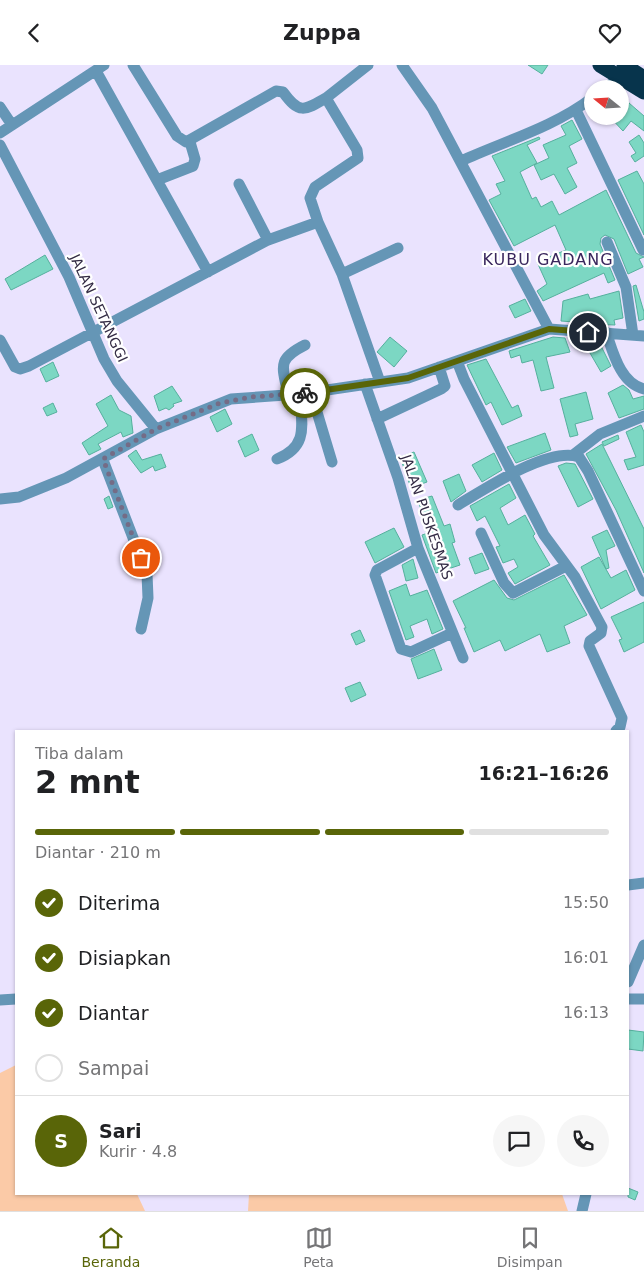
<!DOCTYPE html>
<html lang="id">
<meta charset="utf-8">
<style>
body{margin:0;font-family:"DejaVu Sans",sans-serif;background:#f6f6f6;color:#202124;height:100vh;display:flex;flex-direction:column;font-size:19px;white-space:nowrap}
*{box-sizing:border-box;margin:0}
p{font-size:16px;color:#757577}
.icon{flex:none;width:28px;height:28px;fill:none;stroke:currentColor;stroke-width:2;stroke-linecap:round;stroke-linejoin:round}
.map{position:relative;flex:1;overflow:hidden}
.drawer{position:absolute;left:15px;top:665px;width:614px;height:465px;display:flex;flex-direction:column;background:#fff;border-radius:0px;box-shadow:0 1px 4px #0004}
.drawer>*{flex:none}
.needle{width:32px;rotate:288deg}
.fabs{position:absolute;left:584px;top:15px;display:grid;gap:10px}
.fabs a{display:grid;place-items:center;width:45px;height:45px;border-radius:50%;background:#fff;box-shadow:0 1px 4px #0004;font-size:25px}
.pin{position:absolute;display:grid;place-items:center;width:42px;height:42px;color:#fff;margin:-21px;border:2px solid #fff;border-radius:50%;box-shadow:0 1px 5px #0007}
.courier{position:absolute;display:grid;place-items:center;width:50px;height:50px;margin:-25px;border:4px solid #596508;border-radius:50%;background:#fff;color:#222;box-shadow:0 1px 6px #0007}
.headline em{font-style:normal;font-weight:600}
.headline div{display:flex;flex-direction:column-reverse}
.headline{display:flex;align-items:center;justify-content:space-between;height:85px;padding:0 20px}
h1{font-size:32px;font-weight:600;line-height:38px}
.bar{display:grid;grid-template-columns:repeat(4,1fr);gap:8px 5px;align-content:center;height:60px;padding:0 20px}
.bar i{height:6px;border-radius:4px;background:#e0e0e0}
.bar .selected{background:#596508}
.bar p{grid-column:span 4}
.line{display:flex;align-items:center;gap:12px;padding:0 20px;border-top:1px solid #e0e0e0}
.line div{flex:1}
.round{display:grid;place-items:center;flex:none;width:52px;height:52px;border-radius:26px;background:#f6f6f6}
ol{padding:0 20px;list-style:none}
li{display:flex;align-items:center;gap:15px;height:55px}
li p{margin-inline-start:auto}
li .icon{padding:5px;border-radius:50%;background:#596508;color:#fff;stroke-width:4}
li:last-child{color:#757577}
li i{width:28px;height:28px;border:2px solid #e0e0e0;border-radius:50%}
header{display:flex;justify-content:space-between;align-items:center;height:65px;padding:0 20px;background:#fff;font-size:22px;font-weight:600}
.dock{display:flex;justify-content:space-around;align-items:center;height:70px;border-top:1px solid #e0e0e0;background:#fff;font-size:14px;color:#757577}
.dock a{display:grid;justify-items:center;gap:2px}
.dock .selected{color:#596508}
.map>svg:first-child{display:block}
.green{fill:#fbcaa7}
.building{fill:#7cd7c3;stroke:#55b09d}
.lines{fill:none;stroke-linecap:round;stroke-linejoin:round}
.minor{stroke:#6596b6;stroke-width:11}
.highway{stroke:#07344c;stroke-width:15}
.done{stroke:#746c86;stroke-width:5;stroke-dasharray:0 9}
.route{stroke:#596508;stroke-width:6}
.labels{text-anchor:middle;stroke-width:4.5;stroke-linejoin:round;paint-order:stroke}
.street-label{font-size:14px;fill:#342c45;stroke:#fff}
.quarter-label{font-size:16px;letter-spacing:1px;fill:#3a275d;stroke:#fff}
</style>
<header><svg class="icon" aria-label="back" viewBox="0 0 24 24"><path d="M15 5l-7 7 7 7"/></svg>Zuppa<svg class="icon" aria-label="heart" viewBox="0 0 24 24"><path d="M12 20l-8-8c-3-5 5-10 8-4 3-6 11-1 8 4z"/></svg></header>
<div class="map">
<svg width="644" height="1146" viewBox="0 0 644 1146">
<rect width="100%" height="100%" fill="#eae3fe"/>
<path class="green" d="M 16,1000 L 16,1129 L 137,1129 L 145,1146 L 0,1146 L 0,1008 Z
M 249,1129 L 562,1129 L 568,1146 L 248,1146 Z"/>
<path class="building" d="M 528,0 L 548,0 L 542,9 Z
M 620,24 L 629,38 L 644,51 L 644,66 L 631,56 L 623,66 L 609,51 L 620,51 Z
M 572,55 L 582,74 L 569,81 L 577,98 L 567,103 L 577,122 L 565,129 L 554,109 L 541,115 L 534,100 L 549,93 L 543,80 L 566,70 L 561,61 Z
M 639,70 L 644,78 L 644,91 L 635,97 L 631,91 L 636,88 L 629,77 Z
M 539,72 L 540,74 L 527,80 L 537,98 L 520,107 L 532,134 L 536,132 L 541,142 L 552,136 L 559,150 L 606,125 L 636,188 L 644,192 L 639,194 L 643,202 L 628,209 L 614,174 L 605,170 L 601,173 L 600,179 L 615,215 L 608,218 L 604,208 L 543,236 L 542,234 L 537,226 L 547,219 L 537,197 L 566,185 L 555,160 L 514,181 L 489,135 L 501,129 L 496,119 L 505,116 L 492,91 Z
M 637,106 L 644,119 L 644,170 L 618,115 Z
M 45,190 L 53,204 L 11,225 L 5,214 Z
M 636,220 L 644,247 L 644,254 L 639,256 L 633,221 Z
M 619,226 L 623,253 L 614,255 L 615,260 L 589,259 L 593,258 L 587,258 L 585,253 L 574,257 L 561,256 L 563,236 L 588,229 L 590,234 Z
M 525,234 L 531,246 L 515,253 L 509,241 Z
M 390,272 L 407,286 L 394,302 L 377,287 Z
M 553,272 L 565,273 L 570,287 L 546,292 L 554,323 L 541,326 L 533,295 L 522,298 L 520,290 L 511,293 L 509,286 Z
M 587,274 L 598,275 L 611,301 L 601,307 L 583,276 Z
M 486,294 L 512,343 L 518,340 L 522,351 L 502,360 L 491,337 L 486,340 L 467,300 Z
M 53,297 L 59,311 L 46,317 L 40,304 Z
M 623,320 L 629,325 L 633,334 L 644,331 L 644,344 L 619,353 L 608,328 Z
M 172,321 L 182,336 L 173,339 L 174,341 L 169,345 L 166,343 L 159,346 L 154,331 Z
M 586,327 L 593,354 L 575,359 L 578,370 L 570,372 L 560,334 Z
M 111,330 L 119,345 L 131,351 L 133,368 L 123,372 L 121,367 L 98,379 L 101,384 L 89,390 L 82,378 L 108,361 L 96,339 Z
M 53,338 L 57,347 L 47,351 L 43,343 Z
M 225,344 L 232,359 L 217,367 L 210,352 Z
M 641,360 L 644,367 L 644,400 L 628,405 L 624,395 L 636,392 L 626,367 Z
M 545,368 L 551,385 L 516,398 L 507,382 Z
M 252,369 L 259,385 L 245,392 L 238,376 Z
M 618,370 L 619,374 L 604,381 L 602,377 Z
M 602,379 L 644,464 L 644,508 L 616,445 L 586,389 Z
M 136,385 L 142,395 L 161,389 L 166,402 L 155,406 L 153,401 L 141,408 L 128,391 Z
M 414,387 L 427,417 L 411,423 L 400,392 Z
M 494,388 L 502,405 L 482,417 L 472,400 Z
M 566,398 L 575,399 L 593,434 L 578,442 L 558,401 Z
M 459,409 L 466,426 L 451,437 L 443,416 Z
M 509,419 L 516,433 L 500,443 L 508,460 L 525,450 L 535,469 L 533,471 L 550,500 L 515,519 L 508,508 L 518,502 L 514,494 L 503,498 L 496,482 L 500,481 L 485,451 L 477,456 L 470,441 Z
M 109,431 L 113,442 L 108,444 L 104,434 Z
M 432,431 L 444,461 L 450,459 L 455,477 L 452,478 L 460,500 L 436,508 L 422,470 L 428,468 L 418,435 Z
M 394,463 L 404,482 L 375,498 L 365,477 Z
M 607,465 L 615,481 L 606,485 L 609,503 L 606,504 L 592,472 Z
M 482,488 L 489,504 L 475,509 L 469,493 Z
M 599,492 L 611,513 L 626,505 L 635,525 L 601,544 L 581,502 Z
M 413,494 L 418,513 L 406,516 L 402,500 Z
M 564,510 L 587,550 L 564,561 L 570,578 L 547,587 L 540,569 L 505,586 L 500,575 L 474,587 L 464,563 L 466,563 L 453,536 L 494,515 L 507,533 L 514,535 Z
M 406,519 L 410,531 L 427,525 L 443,564 L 432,569 L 427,554 L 410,561 L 414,572 L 406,575 L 389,526 Z
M 644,537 L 644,577 L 624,587 L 619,575 L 622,574 L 611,552 Z
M 360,565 L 365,576 L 356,580 L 351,569 Z
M 434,584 L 442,605 L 418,614 L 411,594 Z
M 360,617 L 366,630 L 351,637 L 345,623 Z
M 628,965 L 644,967 L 643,986 L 628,984 Z
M 628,1123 L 638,1127 L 635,1135 L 628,1132 Z"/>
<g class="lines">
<path class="minor" d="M 133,0 L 177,71 L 186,77 L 276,26 L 283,27 C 299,49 304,46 326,33
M 368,0 L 326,33 L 357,85 L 358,93 L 315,122 L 310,133 L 318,157 L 342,209 L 380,317
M 402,0 L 432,43 L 549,264
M 96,6 L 208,207
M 605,24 L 620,12
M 0,42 L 12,60
M 576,45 L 643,185
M 0,68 L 104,0
M 0,80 L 69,212 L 104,294 L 117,316 L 156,364
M 461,96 C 505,76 554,62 592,33
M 157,115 L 193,101 L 195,94 L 190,77
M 239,119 L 268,175
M 607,177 L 626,222 L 633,270
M 342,209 L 398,183
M 606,267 C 613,287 620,318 644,324
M 0,275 L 15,302 L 20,304 L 29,301 L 268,175 L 318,157
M 457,296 L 464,314 L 544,470 L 575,512 L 602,562 L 601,568 L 590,576 L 589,581 L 622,653 L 620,662 L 616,666
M 365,319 L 398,413 L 418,483 L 463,593
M 311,327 L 332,397
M 288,329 C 282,301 277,294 305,280
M 377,354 L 441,324 L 445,321 L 439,302
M 573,390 L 600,369 L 644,351
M 277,394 C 310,381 301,358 300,329
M 103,395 L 147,509 L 148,533 L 141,564
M 0,434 L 19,432 L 66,413 L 156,364 L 231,334 L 300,329 L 408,313 L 549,264 L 644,271
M 458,440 C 483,425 549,381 579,392 L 588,406 L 644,526
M 481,468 L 504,518 L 513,528 L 566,501
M 418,483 L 377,505 L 375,510 L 401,584 L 411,587 L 452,568
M 628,820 L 644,818
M 628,917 L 644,880
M 628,934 L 644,934
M 0,935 L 16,934
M 582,1146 L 586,1129"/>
<path class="highway" d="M 600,0 L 644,27
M 624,0 L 644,13"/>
</g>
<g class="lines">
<path class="done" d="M 141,493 L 103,394 L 156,364 L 220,338 L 251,332 L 305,328"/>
<path class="route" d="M 305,328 L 408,313 L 549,264 L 588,267"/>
</g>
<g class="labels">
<g class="street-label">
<text transform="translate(99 243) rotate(65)" y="5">JALAN SETANGGI</text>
<text transform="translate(427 452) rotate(71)" y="5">JALAN PUSKESMAS</text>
</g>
<g class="quarter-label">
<text x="548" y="200">KUBU GADANG</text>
</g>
</g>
</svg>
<div class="fabs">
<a><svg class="needle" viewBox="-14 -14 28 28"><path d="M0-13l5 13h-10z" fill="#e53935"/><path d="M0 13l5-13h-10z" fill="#757577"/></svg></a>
</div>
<div class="pin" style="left:141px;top:493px;background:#ea580c"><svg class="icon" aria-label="bag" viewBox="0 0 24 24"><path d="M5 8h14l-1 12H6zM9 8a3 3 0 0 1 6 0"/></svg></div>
<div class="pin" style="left:588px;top:267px;background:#1f2937"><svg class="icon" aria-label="home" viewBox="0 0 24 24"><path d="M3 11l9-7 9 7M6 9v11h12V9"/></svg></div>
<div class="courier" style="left:305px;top:328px"><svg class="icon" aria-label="bike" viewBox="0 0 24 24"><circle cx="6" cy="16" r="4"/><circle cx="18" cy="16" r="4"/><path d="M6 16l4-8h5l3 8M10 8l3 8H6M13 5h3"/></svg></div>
<section class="drawer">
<div class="headline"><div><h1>2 mnt</h1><p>Tiba dalam</p></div><em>16:21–16:26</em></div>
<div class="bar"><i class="selected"></i><i class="selected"></i><i class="selected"></i><i></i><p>Diantar · 210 m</p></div>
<ol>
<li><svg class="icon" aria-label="check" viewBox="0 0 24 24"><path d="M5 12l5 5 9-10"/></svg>Diterima<p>15:50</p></li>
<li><svg class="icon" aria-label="check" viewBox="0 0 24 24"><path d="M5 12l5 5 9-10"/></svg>Disiapkan<p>16:01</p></li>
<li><svg class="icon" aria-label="check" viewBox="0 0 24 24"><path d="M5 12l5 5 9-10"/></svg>Diantar<p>16:13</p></li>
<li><i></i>Sampai</li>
</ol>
<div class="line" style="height:90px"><b class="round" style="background:#596508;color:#fff">S</b><div><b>Sari</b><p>Kurir · 4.8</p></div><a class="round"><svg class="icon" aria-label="chat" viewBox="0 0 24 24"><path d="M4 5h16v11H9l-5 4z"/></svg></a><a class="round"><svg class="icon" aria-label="phone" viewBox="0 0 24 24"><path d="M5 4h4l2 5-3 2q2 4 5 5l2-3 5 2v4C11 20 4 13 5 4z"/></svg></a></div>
</section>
</div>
<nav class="dock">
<a class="selected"><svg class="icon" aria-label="home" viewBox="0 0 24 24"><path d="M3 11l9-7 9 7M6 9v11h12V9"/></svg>Beranda</a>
<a><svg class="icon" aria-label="map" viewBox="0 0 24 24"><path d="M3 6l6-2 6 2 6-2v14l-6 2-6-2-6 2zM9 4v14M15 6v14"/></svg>Peta</a>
<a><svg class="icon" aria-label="saved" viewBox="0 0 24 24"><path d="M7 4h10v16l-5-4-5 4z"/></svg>Disimpan</a>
</nav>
